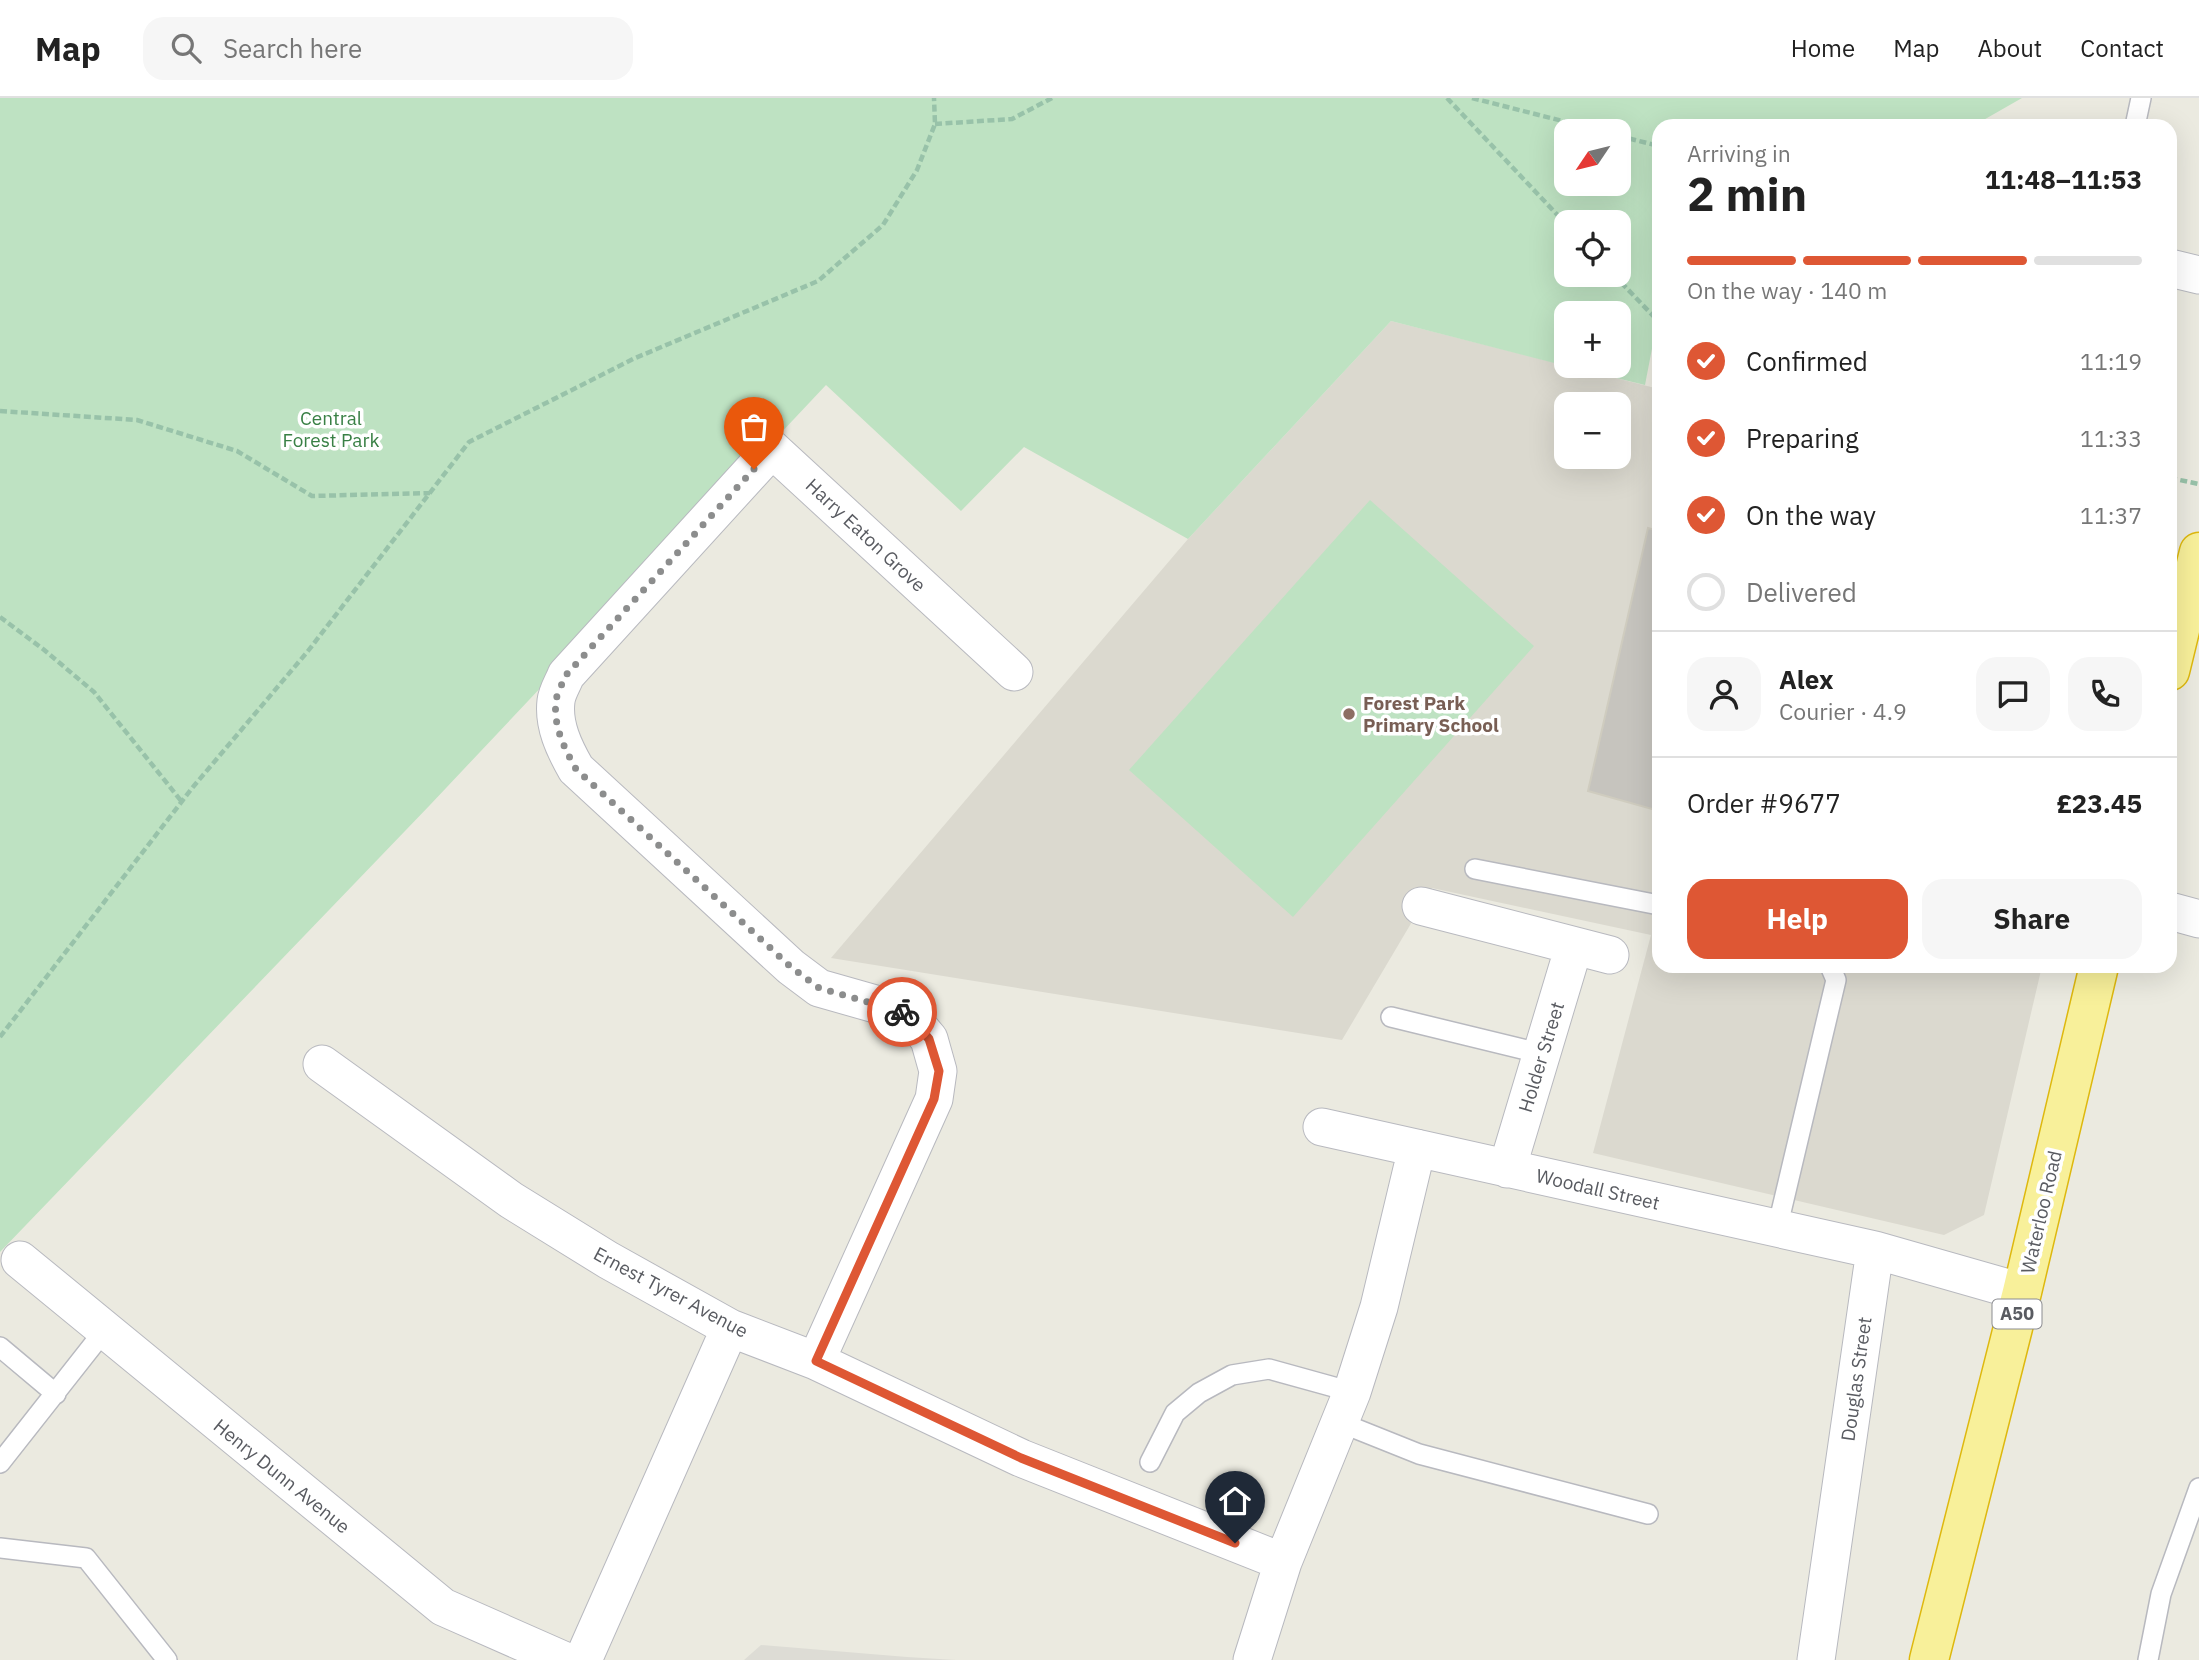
<!DOCTYPE html>
<meta charset="utf-8">
<style>
body{margin:0;font-family:"IBM Plex Sans",sans-serif;background:#f6f6f6;color:#222;height:100vh;display:flex;flex-direction:column;font-size:26px;white-space:nowrap}
*{box-sizing:border-box;margin:0}
p{font-size:23px;color:#767676}
.icon{flex:none;width:38px;height:38px;fill:none;stroke:currentColor;stroke-width:2;stroke-linecap:round;stroke-linejoin:round}
.map{position:relative;flex:1;overflow:hidden}
.panel{position:absolute;left:1652px;top:21px;width:525px;height:854px;display:flex;flex-direction:column;background:#fff;border-radius:21px;box-shadow:0 7px 28px #0002}
.panel>*{flex:none}
.needle{width:46px;rotate:235deg}
.controls{position:absolute;left:1554px;top:21px;display:grid;gap:14px}
.controls a{display:grid;place-items:center;width:77px;height:77px;border-radius:14px;background:#fff;box-shadow:0 7px 28px #0002;font-size:35px}
.pin{position:absolute;display:grid;place-items:center;width:60px;height:60px;color:#fff;margin:-72px -30px;border-radius:50% 50% 50% 0;rotate:-45deg;box-shadow:0 0 7px #0007}
.pin .icon{rotate:45deg}
.courier{position:absolute;display:grid;place-items:center;width:70px;height:70px;margin:-35px;border:5px solid #de5734;border-radius:50%;background:#fff;color:#222;box-shadow:0 2px 9px #0007}
.overview em{font-style:normal;font-weight:700}
.overview div{display:flex;flex-direction:column-reverse}
.overview{display:flex;align-items:center;justify-content:space-between;height:119px;padding:0 35px}
h1{font-size:46px;font-weight:700;line-height:52px}
.bar{display:grid;grid-template-columns:repeat(4,1fr);gap:10px 7px;align-content:center;height:84px;padding:0 35px}
.bar i{height:9px;border-radius:5px;background:#e0e0e0}
.bar .selected{background:#de5734}
.bar p{grid-column:span 4}
.line{display:flex;align-items:center;gap:18px;padding:0 35px;border-top:2px solid #e0e0e0}
.line div{flex:1}
.round{display:grid;place-items:center;flex:none;width:74px;height:74px;border-radius:21px;background:#f6f6f6}
ol{padding:0 35px;list-style:none}
li{display:flex;align-items:center;gap:21px;height:77px}
li p{margin-inline-start:auto}
li .icon{padding:7px;border-radius:50%;background:#de5734;color:#fff;stroke-width:4}
li:last-child{color:#767676}
li i{width:38px;height:38px;border:4px solid #e0e0e0;border-radius:50%}
.action{display:flex;gap:14px;margin-top:auto;padding:14px 35px}
.action a{flex:1;height:80px;border-radius:21px;background:#de5734;color:#fff;font-size:28px;font-weight:700;line-height:80px;text-align:center}
.action a+a{background:#f6f6f6;color:#222}
header{display:flex;align-items:center;gap:42px;box-sizing:border-box;height:98px;padding:0 35px;background:#fff;border-bottom:2px solid #e0e0e0}
header strong{font-size:33px}
nav{display:flex;gap:38px;margin-inline-start:auto;font-size:24px}
.search{width:490px;height:63px;background:#f6f6f6;display:flex;align-items:center;gap:18px;box-sizing:border-box;padding:0 24px;border-radius:21px;color:#767676;font-size:26px}
.map>svg:first-child{display:block}
.industrial{fill:#dddcd5}
.education{fill:#dbd9cf;fill-rule:evenodd}
.green{fill:#bee2c2;fill-rule:evenodd}
.building{fill:#c6c4be;stroke:#cfccbf;stroke-width:2}
.lines{fill:none;stroke-linecap:round;stroke-linejoin:round}
.service-casing{stroke:#b8b9bf;stroke-width:22}
.minor-casing{stroke:#b8b9bf;stroke-width:39}
.trunk-casing{stroke:#deb80e;stroke-width:41}
.path{stroke:#98c2a9;stroke-width:4.5;stroke-dasharray:7 3.5;stroke-linecap:butt}
.service{stroke:#fff;stroke-width:19}
.minor{stroke:#fff;stroke-width:37}
.trunk{stroke:#f8f09a;stroke-width:38}
.done{stroke:#8c8d8d;stroke-width:7;stroke-dasharray:0 12.6}
.route{stroke:#de5734;stroke-width:9}
.education-dot{fill:#8d6e63;stroke:#fff;stroke-width:2.5}
.labels{text-anchor:middle;stroke-width:7;stroke-linejoin:round;paint-order:stroke}
.shield{fill:#fff;stroke:#8b8c90;stroke-width:2}
.shield-label{font-size:18px;font-weight:bold;fill:#595b61}
.park-label{font-size:19px;fill:#398045;stroke:#fff}
.street-label{font-size:19px;fill:#595b61;stroke:#fff}
.education-label{font-size:19px;font-weight:bold;fill:#785e54;stroke:#fff;text-anchor:start}
</style>
<header>
<strong>Map</strong>
<div class="search"><svg class="icon" aria-label="search" viewBox="0 0 24 24"><circle cx="10" cy="10" r="6"/><path d="M15 15l6 6"/></svg>Search here</div>
<nav><a>Home</a><a>Map</a><a>About</a><a>Contact</a></nav>
</header>
<div class="map">
<svg width="2199" height="1562" viewBox="0 0 2199 1562">
<rect width="100%" height="100%" fill="#ebeae0"/>
<path class="industrial" d="M 761,1547 L 907,1559 L 956,1562 L 744,1562 Z"/>
<path class="education" d="M 1391,223 L 1659,291 L 1659,868 L 2042,868 L 1984,1117 L 1944,1137 L 1593,1055 L 1651,837 L 1432,790 L 1342,942 L 831,860 L 1188,441 ZM 1566,306 L 1619,306 L 1619,359 L 1566,359 Z"/>
<path class="green" d="M 0,0 L 2022,0 L 1973,28 L 1659,28 L 1659,214 L 1645,287 L 1567,268 L 1619,268 L 1619,215 L 1566,215 L 1566,268 L 1391,223 L 1188,441 L 1024,349 L 961,413 L 826,287 L 430,707 L 0,1154 ZM 1566,33 L 1619,33 L 1619,86 L 1566,86 ZM 1566,124 L 1619,124 L 1619,177 L 1566,177 Z
M 1370,402 L 1534,548 L 1293,819 L 1129,672 Z"/>
<path class="building" d="M 1648,430 L 1659,433 L 1659,713 L 1588,693 Z"/>
<g class="lines">
<defs>
<path id="service" d="M 2135,28 L 2141,0
M 1475,771 L 1659,807
M 1391,919 L 1543,956
M 1777,1131 L 1836,882 L 1830,868
M 0,1249 L 56,1296
M 1339,1324 L 1419,1356 L 1648,1416
M 1150,1364 L 1175,1315 L 1199,1295 L 1232,1277 L 1269,1271 L 1352,1294
M 0,1365 L 104,1233
M 0,1450 L 86,1460 L 167,1562
M 2148,1562 L 2161,1496 L 2199,1390"/>
<path id="minor" d="M 2170,170 L 2199,177
M 1421,808 L 1610,857
M 2170,813 L 2199,821
M 322,966 L 511,1102 L 608,1162 L 730,1230 L 816,1263 L 1021,1360 L 1283,1464
M 1322,1029 L 1875,1152
M 1507,1071 L 1574,848
M 20,1162 L 443,1509 L 563,1562
M 816,1263 L 934,1001 L 938,973 L 929,941 L 907,915 L 819,890 L 791,869 L 576,671 C 564,650 553,627 556,603 C 557,594 563,585 566,577 L 772,351 L 1014,574
M 583,1562 L 730,1230
M 1252,1562 L 1283,1464 L 1352,1294 L 1379,1209 L 1417,1050
M 1816,1562 L 1875,1152 L 2022,1194"/>
<path id="trunk" d="M 2170,573 L 2199,454
M 1929,1562 L 2022,1194 L 2099,868"/>
</defs>
<use href="#service" class="service-casing"/>
<use href="#minor" class="minor-casing"/>
<use href="#trunk" class="trunk-casing"/>
<path class="path" d="M 1447,0 L 1566,126
M 1472,0 L 1602,33
M 935,26 L 1012,21 L 1052,0
M 1619,38 L 1659,48
M 1614,177 L 1659,224
M 0,313 L 137,322 L 237,353 L 312,398 L 430,395
M 2170,380 L 2199,386
M 0,519 L 43,551 L 94,594 L 182,704
M 0,939 L 193,689 L 308,553 L 469,344 L 633,261 L 818,183 L 883,127 L 917,72 L 935,26 L 934,0"/>
<use href="#service" class="service"/>
<use href="#minor" class="minor"/>
<use href="#trunk" class="trunk"/>
</g>
<g class="lines">
<path class="done" d="M 754,371 L 566,577 C 563,585 557,594 556,603 C 553,627 564,650 576,671 L 791,869 L 819,890 L 902,914"/>
<path class="route" d="M 902,914 L 907,915 L 929,941 L 939,973 L 934,1001 L 816,1263 L 1021,1360 L 1235,1445"/>
</g>
<circle class="education-dot" cx="1349" cy="616" r="7"/>
<g class="labels">
<rect class="shield" x="1992.5" y="1201.5" width="49" height="29" rx="5"/>
<g class="shield-label">
<text x="2017" y="1222">A50</text>
</g>
<g class="park-label">
<text x="331" y="327">Central<tspan x="331" dy="22">Forest Park</tspan></text>
</g>
<g class="street-label">
<text transform="translate(866 437) rotate(43)" y="7">Harry Eaton Grove</text>
<text transform="translate(1541 959) rotate(-73)" y="7">Holder Street</text>
<text transform="translate(1598 1091) rotate(13)" y="7">Woodall Street</text>
<text transform="translate(2041 1114) rotate(-77)" y="7">Waterloo Road</text>
<text transform="translate(671 1194) rotate(28)" y="7">Ernest Tyrer Avenue</text>
<text transform="translate(1856 1281) rotate(-82)" y="7">Douglas Street</text>
<text transform="translate(282 1378) rotate(39)" y="7">Henry Dunn Avenue</text>
</g>
<g class="education-label">
<text x="1363" y="612">Forest Park<tspan x="1363" dy="22">Primary School</tspan></text>
</g>
</g>
</svg>
<div class="controls">
<a><svg class="needle" viewBox="-14 -14 28 28"><path d="M0-13l5 13h-10z" fill="#e53935"/><path d="M0 13l5-13h-10z" fill="#767676"/></svg></a>
<a><svg class="icon" aria-label="locate" viewBox="0 0 24 24"><circle cx="12" cy="12" r="6"/><path d="M12 2v4M12 18v4M2 12h4M18 12h4"/></svg></a>
<a>+</a>
<a>−</a>
</div>
<div class="pin" style="left:754px;top:371px;background:#ea580c"><svg class="icon" aria-label="bag" viewBox="0 0 24 24"><path d="M5 8h14l-1 12H6zM9 8a3 3 0 0 1 6 0"/></svg></div>
<div class="pin" style="left:1235px;top:1445px;background:#1f2937"><svg class="icon" aria-label="home" viewBox="0 0 24 24"><path d="M3 11l9-7 9 7M6 9v11h12V9"/></svg></div>
<div class="courier" style="left:902px;top:914px"><svg class="icon" aria-label="bike" viewBox="0 0 24 24"><circle cx="6" cy="16" r="4"/><circle cx="18" cy="16" r="4"/><path d="M6 16l4-8h5l3 8M10 8l3 8H6M13 5h3"/></svg></div>
<section class="panel">
<div class="overview"><div><h1>2 min</h1><p>Arriving in</p></div><em>11:48–11:53</em></div>
<div class="bar"><i class="selected"></i><i class="selected"></i><i class="selected"></i><i></i><p>On the way · 140 m</p></div>
<ol>
<li><svg class="icon" aria-label="check" viewBox="0 0 24 24"><path d="M5 12l5 5 9-10"/></svg>Confirmed<p>11:19</p></li>
<li><svg class="icon" aria-label="check" viewBox="0 0 24 24"><path d="M5 12l5 5 9-10"/></svg>Preparing<p>11:33</p></li>
<li><svg class="icon" aria-label="check" viewBox="0 0 24 24"><path d="M5 12l5 5 9-10"/></svg>On the way<p>11:37</p></li>
<li><i></i>Delivered</li>
</ol>
<div class="line" style="height:126px"><a class="round"><svg class="icon" aria-label="person" viewBox="0 0 24 24"><circle cx="12" cy="8" r="4"/><path d="M4 21q1-7 8-7t8 7"/></svg></a><div><b>Alex</b><p>Courier · 4.9</p></div><a class="round"><svg class="icon" aria-label="chat" viewBox="0 0 24 24"><path d="M4 5h16v11H9l-5 4z"/></svg></a><a class="round"><svg class="icon" aria-label="phone" viewBox="0 0 24 24"><path d="M5 4h4l2 5-3 2q2 4 5 5l2-3 5 2v4C11 20 4 13 5 4z"/></svg></a></div>
<div class="line" style="height:91px"><div>Order #9677</div><b>£23.45</b></div>
<div class="action"><a>Help</a><a>Share</a></div>
</section>
</div>
